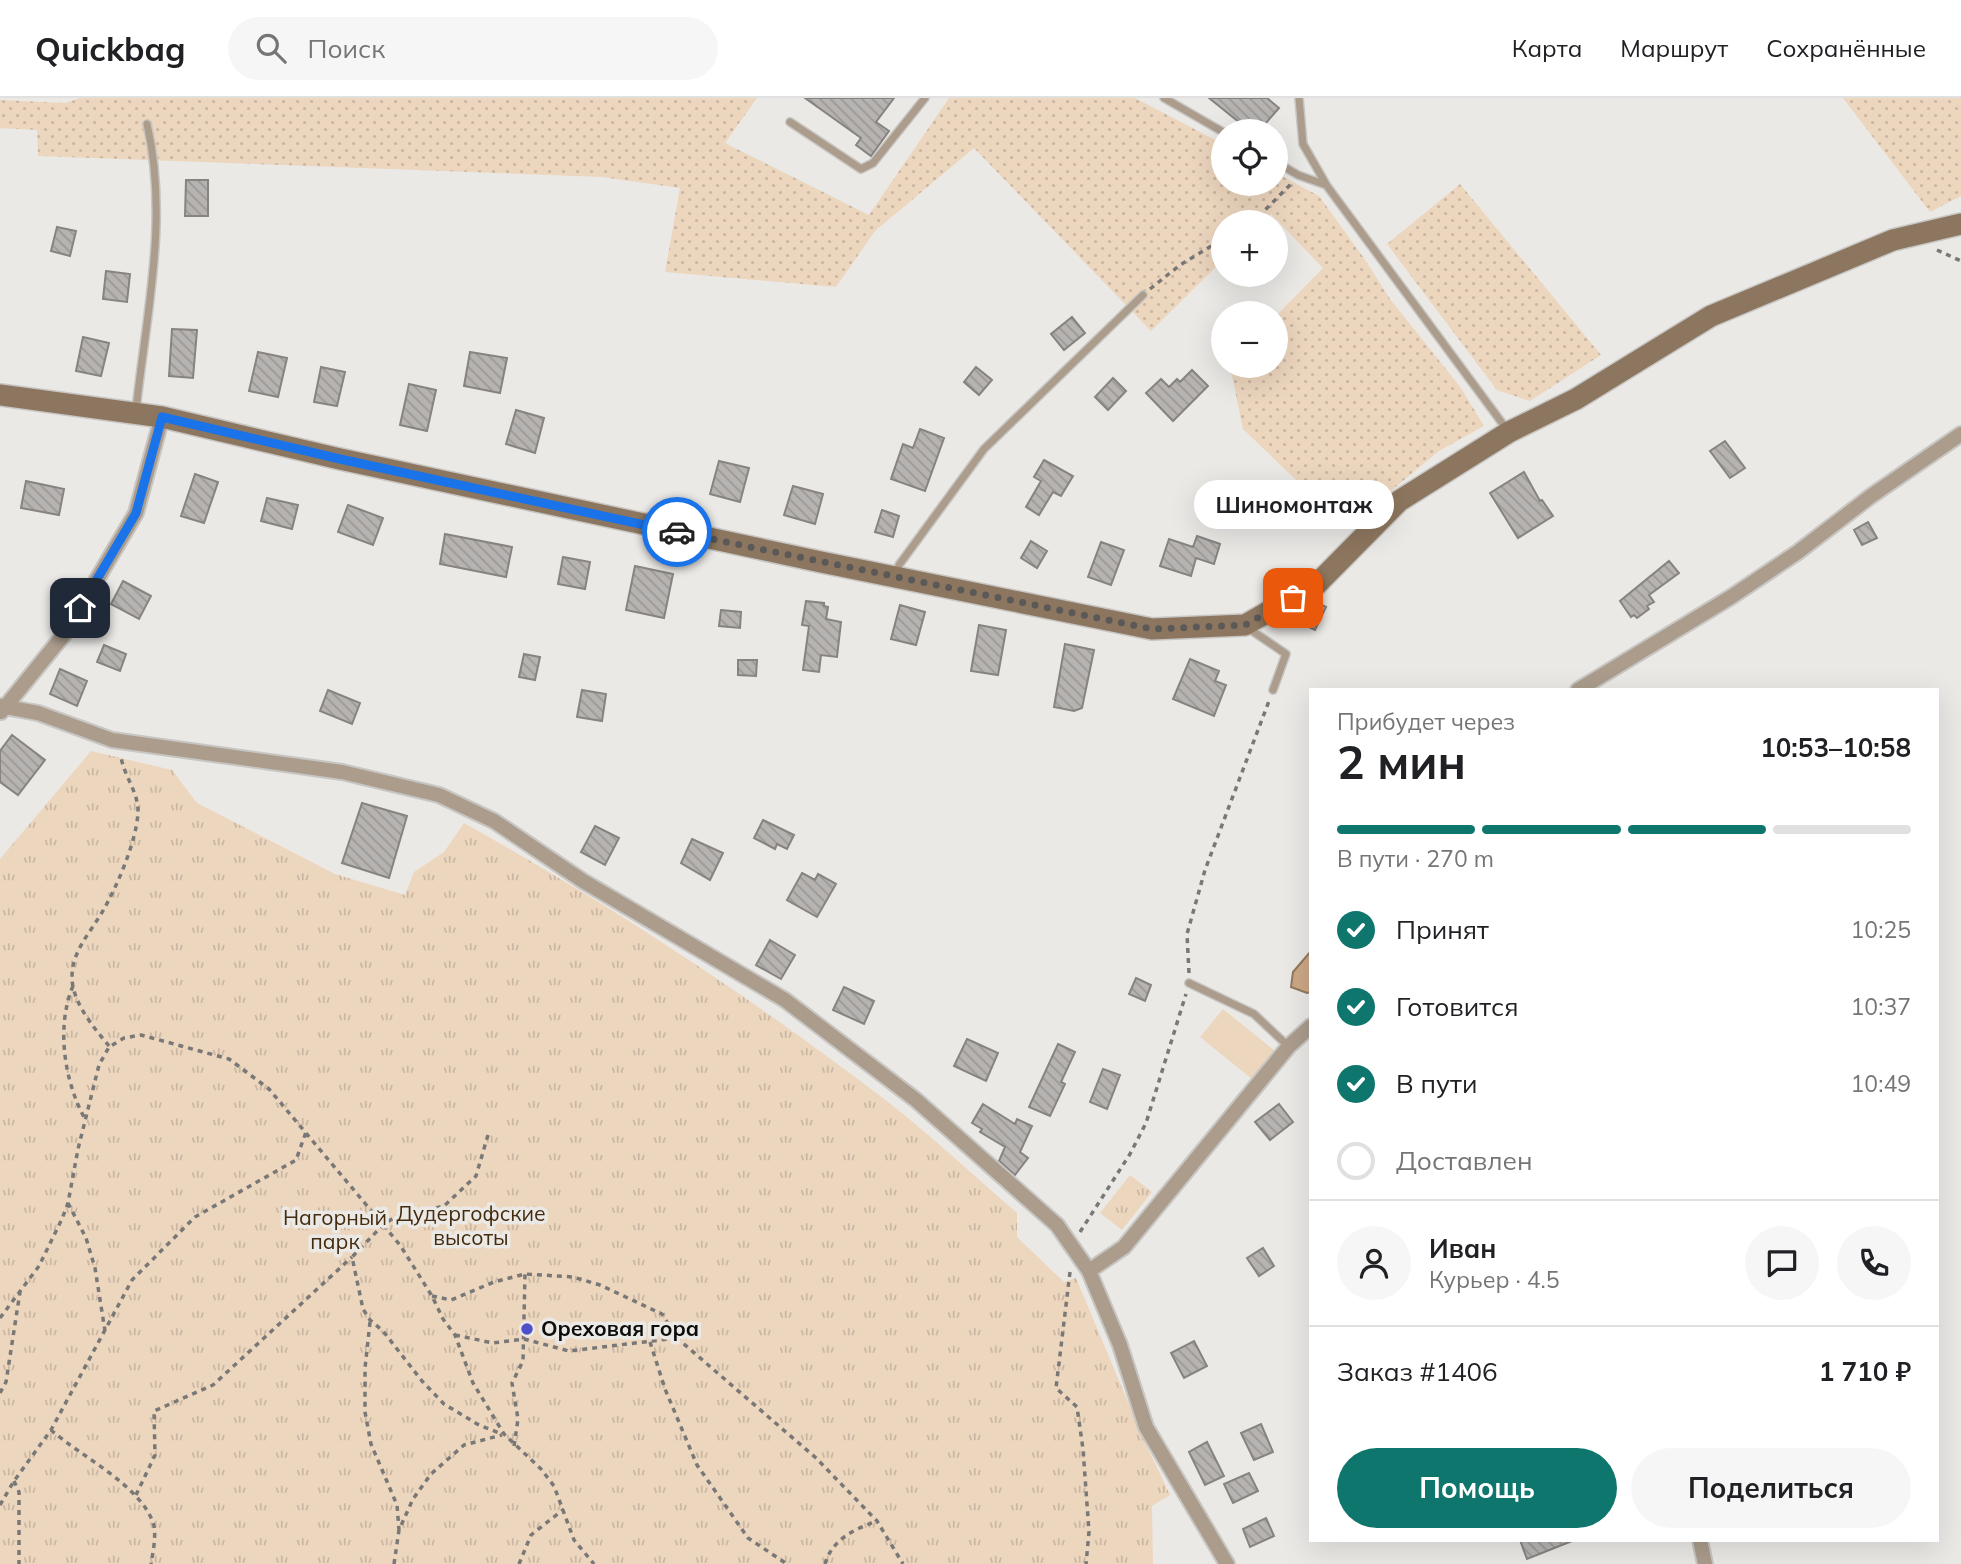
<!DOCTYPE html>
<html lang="ru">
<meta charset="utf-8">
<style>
body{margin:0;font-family:Mulish,sans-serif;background:#f6f6f6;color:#202124;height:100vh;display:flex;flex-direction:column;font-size:26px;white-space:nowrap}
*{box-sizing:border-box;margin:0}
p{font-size:23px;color:#757577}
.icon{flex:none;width:38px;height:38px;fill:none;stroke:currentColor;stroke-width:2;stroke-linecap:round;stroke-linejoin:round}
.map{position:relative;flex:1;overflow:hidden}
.details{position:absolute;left:1309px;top:590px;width:630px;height:854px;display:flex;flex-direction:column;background:#fff;border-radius:0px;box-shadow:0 7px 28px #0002}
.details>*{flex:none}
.tools{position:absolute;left:1211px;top:21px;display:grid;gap:14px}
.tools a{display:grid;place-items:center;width:77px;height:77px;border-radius:50%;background:#fff;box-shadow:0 7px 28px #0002;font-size:35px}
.pin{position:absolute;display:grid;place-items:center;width:60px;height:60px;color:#fff;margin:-30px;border-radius:14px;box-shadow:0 4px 10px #0006}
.courier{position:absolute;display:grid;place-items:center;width:70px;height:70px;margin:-35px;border:5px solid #1a73e8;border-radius:50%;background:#fff;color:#222;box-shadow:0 2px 9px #0007}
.bubble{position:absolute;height:49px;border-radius:24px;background:#fff;box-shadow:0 7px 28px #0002;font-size:23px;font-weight:700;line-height:49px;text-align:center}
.headline em{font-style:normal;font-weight:700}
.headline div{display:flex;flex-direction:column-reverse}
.headline{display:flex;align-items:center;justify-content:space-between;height:119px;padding:0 28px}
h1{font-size:46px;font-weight:700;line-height:52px}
.bar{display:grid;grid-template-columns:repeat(4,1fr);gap:10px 7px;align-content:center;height:84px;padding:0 28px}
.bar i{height:9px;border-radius:5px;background:#e0e0e0}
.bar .on{background:#0f766e}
.bar p{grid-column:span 4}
.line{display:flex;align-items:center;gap:18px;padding:0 28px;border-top:2px solid #e0e0e0}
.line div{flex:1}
.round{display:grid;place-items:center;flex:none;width:74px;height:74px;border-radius:37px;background:#f6f6f6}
ol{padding:0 28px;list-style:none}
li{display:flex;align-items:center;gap:21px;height:77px}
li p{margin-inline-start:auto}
li .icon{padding:7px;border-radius:50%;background:#0f766e;color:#fff;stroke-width:4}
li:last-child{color:#757577}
li i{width:38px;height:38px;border:4px solid #e0e0e0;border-radius:50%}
.primary-button{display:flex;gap:14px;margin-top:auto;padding:14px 28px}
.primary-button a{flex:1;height:80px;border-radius:42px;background:#0f766e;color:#fff;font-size:28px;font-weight:700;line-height:80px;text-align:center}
.primary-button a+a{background:#f6f6f6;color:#202124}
header{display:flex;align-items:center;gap:42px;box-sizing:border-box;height:98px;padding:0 35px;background:#fff;border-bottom:2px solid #e0e0e0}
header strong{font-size:33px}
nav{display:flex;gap:38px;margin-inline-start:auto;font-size:24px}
.search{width:490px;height:63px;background:#f6f6f6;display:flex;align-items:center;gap:18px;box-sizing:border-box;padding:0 24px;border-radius:38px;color:#757577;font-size:26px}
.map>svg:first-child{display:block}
.grass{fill:url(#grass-dots)}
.park{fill:url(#park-tufts)}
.pitch{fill:#edd6be}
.water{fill:#cca885;stroke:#927960;stroke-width:2}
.building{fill:url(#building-back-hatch);stroke:#868381;stroke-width:2}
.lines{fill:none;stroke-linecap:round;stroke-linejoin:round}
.lane-casing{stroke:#c7c6c3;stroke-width:10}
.street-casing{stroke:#c7c6c3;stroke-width:18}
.secondary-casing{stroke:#c7c6c3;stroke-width:24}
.path{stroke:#797876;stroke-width:3.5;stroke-dasharray:5 5;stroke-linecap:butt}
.lane{stroke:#ab9c8c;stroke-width:7}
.street{stroke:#ab9c8c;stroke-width:14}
.secondary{stroke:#8d765f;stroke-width:21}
.done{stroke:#5a5958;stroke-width:7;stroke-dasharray:0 12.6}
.route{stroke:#1a73e8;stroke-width:9}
.poi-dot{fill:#4e50c7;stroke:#ebe9e6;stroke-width:2.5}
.labels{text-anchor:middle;stroke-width:7;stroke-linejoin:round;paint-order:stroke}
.park-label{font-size:21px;fill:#452b0e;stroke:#ebe9e6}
.poi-label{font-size:21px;font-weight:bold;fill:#0c0c0b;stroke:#ebe9e6;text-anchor:start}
</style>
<header>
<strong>Quickbag</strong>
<div class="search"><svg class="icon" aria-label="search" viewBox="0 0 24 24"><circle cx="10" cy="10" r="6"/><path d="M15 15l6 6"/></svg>Поиск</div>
<nav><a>Карта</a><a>Маршрут</a><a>Сохранённые</a></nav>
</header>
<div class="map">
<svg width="1961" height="1466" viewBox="0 0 1961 1466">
<defs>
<pattern id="grass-dots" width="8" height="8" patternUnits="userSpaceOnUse" patternTransform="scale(1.75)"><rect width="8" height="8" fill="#edd6be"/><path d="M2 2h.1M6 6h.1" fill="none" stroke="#cab6a2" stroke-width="1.8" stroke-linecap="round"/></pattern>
<pattern id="park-tufts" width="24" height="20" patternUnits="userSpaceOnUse" patternTransform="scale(1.75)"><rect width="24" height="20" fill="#edd6be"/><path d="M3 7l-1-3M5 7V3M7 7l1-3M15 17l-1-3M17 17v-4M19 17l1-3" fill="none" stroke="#cab6a2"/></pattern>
<pattern id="building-back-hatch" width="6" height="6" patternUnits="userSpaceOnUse" patternTransform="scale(1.75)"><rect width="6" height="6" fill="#b6b3b1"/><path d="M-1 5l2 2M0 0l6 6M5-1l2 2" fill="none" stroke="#9b9997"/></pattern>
</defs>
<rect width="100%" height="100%" fill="#ebe9e6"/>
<path class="grass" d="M 81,0 L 757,0 L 725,45 L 869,117 L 949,0 L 1135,0 L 1223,46 L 1223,86 L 1276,86 L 1276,75 L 1319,98 L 1366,163 L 1390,201 L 1461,290 L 1484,328 L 1439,353 L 1346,430 L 1243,331 L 1230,268 L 1276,268 L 1276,218 L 1323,170 L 1271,116 L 1261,124 L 1223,124 L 1223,162 L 1151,233 L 974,50 L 875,133 L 836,189 L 665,174 L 680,90 L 602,79 L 38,58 L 37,32 L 0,30 L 0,2 L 65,5 Z
M 1843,0 L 1961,0 L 1961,98 L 1930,114 Z
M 1460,86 L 1601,257 L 1530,303 L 1497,292 L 1387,146 Z"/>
<path class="park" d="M 91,653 L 172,672 L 197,705 L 335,776 L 405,797 L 414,774 L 444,754 L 464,725 C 612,808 754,901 888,1004 C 933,1039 974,1078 1017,1115 L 1017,1139 L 1064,1184 L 1076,1180 L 1143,1340 L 1170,1397 L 1152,1408 L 1153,1466 L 0,1466 L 0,761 Z
M 1130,1077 L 1152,1094 L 1122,1132 L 1100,1115 Z"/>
<path class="pitch" d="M 1223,911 L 1275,953 L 1252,981 L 1200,939 Z"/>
<path class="water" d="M 1311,853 L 1311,894 L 1307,895 L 1291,889 L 1293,874 Z"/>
<path class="building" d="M 805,0 L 894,0 L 876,24 L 889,33 L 871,58 L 856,47 L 861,40 Z
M 1209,0 L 1267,0 L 1279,10 L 1259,33 L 1250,33 Z
M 186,82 L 208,82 L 208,118 L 185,118 Z
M 57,129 L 76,133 L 70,158 L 51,153 Z
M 106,173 L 130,176 L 127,204 L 103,201 Z
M 1072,219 L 1085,235 L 1064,252 L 1051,236 Z
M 172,231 L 197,232 L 193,280 L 169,278 Z
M 83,239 L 109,245 L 101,278 L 76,273 Z
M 258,254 L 287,260 L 278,299 L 249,293 Z
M 470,254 L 507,260 L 500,295 L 464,288 Z
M 321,269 L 345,274 L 337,308 L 314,304 Z
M 976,269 L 992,282 L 979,297 L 964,284 Z
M 1192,272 L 1208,288 L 1173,323 L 1146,295 L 1161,281 L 1169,289 L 1177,281 L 1180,284 Z
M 1113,280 L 1126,293 L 1108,312 L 1095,299 Z
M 409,286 L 436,292 L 427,333 L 400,327 Z
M 516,312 L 544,320 L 535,355 L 506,346 Z
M 920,331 L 944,340 L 925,393 L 891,381 L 903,346 L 913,350 Z
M 1725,343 L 1745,370 L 1730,380 L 1710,353 Z
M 1044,362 L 1073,378 L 1061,398 L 1053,394 L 1039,417 L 1026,409 L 1041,383 L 1034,379 Z
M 719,363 L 749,370 L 740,404 L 710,396 Z
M 1524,374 L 1540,403 L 1542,402 L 1553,418 L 1518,440 L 1490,395 Z
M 195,376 L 218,384 L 204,425 L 181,418 Z
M 26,383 L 64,391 L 59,417 L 21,410 Z
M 793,388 L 823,396 L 815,426 L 784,417 Z
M 267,400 L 298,407 L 292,431 L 261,423 Z
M 348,407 L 383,420 L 373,447 L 338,434 Z
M 882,412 L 899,418 L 893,439 L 875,434 Z
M 1868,424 L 1877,440 L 1862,447 L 1854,432 Z
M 445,436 L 512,449 L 506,479 L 440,466 Z
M 1197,438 L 1220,446 L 1214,466 L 1196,460 L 1191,478 L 1160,468 L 1169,441 L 1193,449 Z
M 1031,443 L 1047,453 L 1037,470 L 1021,460 Z
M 1101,444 L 1124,452 L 1111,487 L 1088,479 Z
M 563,459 L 590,464 L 585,491 L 558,486 Z
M 1669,463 L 1679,475 L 1649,497 L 1654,504 L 1647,508 L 1649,511 L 1637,520 L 1634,517 L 1631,519 L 1620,503 Z
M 635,468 L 673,476 L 664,520 L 626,512 Z
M 123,483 L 151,498 L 139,521 L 111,506 Z
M 806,503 L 824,505 L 824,508 L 828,509 L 826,521 L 841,524 L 837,559 L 821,557 L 819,574 L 803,572 L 809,528 L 802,527 Z
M 1314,503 L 1326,509 L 1315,532 L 1300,525 L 1310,505 Z
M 900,507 L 925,514 L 916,547 L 891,541 Z
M 721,512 L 741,514 L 740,530 L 719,528 Z
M 979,527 L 1006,532 L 998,577 L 971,573 Z
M 1065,546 L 1094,552 L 1082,610 L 1074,613 L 1054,609 Z
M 104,547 L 126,556 L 120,573 L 97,564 Z
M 524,556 L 540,559 L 535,582 L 519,579 Z
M 1190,561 L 1219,573 L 1215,583 L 1226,587 L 1214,618 L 1173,601 Z
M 738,562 L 757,562 L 756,578 L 738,577 Z
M 60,571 L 87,583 L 77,608 L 50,596 Z
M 328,592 L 360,605 L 352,626 L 320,613 Z
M 582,592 L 606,596 L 602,623 L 577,619 Z
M 12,637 L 45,662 L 18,697 L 0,684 L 0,653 Z
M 362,705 L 407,718 L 389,780 L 342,765 Z
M 763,722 L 794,737 L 787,751 L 777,746 L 775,751 L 754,740 Z
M 595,728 L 619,740 L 605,767 L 581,754 Z
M 692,741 L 723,755 L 710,782 L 681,765 Z
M 802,775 L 815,782 L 818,776 L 836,786 L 817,819 L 787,802 Z
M 770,842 L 795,857 L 781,881 L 756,867 Z
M 1136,880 L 1151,887 L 1145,903 L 1129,896 Z
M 844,889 L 874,903 L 864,926 L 833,912 Z
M 967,941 L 998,955 L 986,983 L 954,968 Z
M 1058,946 L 1075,954 L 1061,984 L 1065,986 L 1050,1018 L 1029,1009 Z
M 1103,971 L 1120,977 L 1107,1011 L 1090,1004 Z
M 983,1006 L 1015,1026 L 1017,1021 L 1032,1028 L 1020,1054 L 1028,1060 L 1015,1077 L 999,1063 L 1005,1049 L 980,1034 L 982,1031 L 972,1025 Z
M 1279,1006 L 1293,1024 L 1270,1042 L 1255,1024 Z
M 1263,1150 L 1274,1168 L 1259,1178 L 1247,1160 Z
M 1194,1243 L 1207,1268 L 1184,1280 L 1171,1255 Z
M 1261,1326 L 1273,1354 L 1254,1362 L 1241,1335 Z
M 1207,1344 L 1224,1378 L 1205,1387 L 1189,1354 Z
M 1249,1375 L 1258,1393 L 1233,1405 L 1224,1386 Z
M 1266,1420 L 1274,1438 L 1250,1449 L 1243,1431 Z
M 1520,1442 L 1572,1442 L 1572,1443 L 1527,1461 Z"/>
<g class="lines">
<defs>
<path id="lane" d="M 1164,0 L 1223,34
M 1299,0 L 1303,46 L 1327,88 L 1508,333
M 790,24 L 861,71 L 873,65 L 925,0
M 1276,64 L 1298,77 L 1326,87
M 136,312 C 146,218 169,120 147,26
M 897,475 L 899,467 L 984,351 L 1143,197
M 1248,530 L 1286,556 L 1273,592
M 1189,885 L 1254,916 L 1288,948"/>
<path id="street" d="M 1578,592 L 1731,499 L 1798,454 L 1871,398 L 1961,336
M 0,608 L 38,615 L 112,642 L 342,674 L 439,697 L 494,723 L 583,783 L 785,902 L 916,1002 L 1057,1127 L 1089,1173 L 1120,1247 L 1146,1329 L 1227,1466
M 1,614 L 66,534 L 136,415 L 162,319
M 1089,1173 L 1124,1149 L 1289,948 L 1311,928
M 1700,1442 L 1705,1466"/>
<path id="secondary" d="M 0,297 L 162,319 L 340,361 L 821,464 L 1152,531 L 1245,527 L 1317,486 L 1399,403 L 1509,334 L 1576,301 L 1711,218 L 1893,142 L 1961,126"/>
</defs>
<use href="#lane" class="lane-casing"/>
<use href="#street" class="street-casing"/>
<use href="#secondary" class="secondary-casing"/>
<path class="path" d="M 1250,124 L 1261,116 L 1292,85
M 1937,152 L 1961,163
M 1150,191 L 1180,167 L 1223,141
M 1189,875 L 1187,836 L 1205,772 L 1269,603
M 73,888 C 56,928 64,983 85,1021
M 109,948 C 95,931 78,911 73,889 C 67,857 90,836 104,811 C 118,786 136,744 138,715 C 139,695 124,678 121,659
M 488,1037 L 476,1078 L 444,1108 L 395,1119 L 384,1126 L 352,1159 L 363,1211 L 370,1222 L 383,1233 L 422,1283 L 444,1306 L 479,1327 L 502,1336
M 68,1105 L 86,1140 L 95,1170 L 105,1233
M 1080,1134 L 1130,1056 L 1146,1025 L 1186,896
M 1070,1174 L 1056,1290 L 1077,1309 L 1083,1351 L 1089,1434 L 1086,1466
M 432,1198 L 451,1202 L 494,1184 L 525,1176 L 573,1179 L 600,1187 L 662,1216 L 677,1240 L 816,1360 L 877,1423 L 903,1466
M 0,1220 L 39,1168 L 62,1121 L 68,1105 L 78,1051 L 99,967 L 109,949 L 124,940 L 141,937 L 229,961 L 269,991 L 400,1147 L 432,1198 L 443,1221 L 455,1237 L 473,1285 L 504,1336 L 541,1371 L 554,1388 L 574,1442 L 594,1466
M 370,1224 L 365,1270 L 365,1314 L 371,1346 L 397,1407 L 399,1432
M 455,1237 L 493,1245 L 524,1241 L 569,1253 L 677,1240
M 650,1244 L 665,1291 L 697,1367 L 748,1440 L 787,1466
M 0,1295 L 6,1284 L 20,1194
M 51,1332 C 80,1358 144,1389 154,1428 C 156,1440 153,1454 151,1466
M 514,1348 L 518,1321 L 512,1285 L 523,1263 L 525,1176
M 14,1383 L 19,1394 L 19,1466
M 136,1397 L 155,1357 L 154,1313 L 213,1287 L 352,1159
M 0,1407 L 14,1383 L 51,1332 L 132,1182 L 195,1119 L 296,1062 L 306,1034
M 394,1466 L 399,1432 L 413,1401 L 431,1376 L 464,1347 L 502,1337
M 519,1466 L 531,1437 L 564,1411
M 825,1466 C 832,1441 855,1431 877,1423"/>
<use href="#lane" class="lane"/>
<use href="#street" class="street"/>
<use href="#secondary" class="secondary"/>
</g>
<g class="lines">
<path class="done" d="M 677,434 L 1152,531 L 1245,527 L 1293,500"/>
<path class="route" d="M 80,510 L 136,415 L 162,319 L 340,361 L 677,434"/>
</g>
<circle class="poi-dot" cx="527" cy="1231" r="7"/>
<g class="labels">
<g class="park-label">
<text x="471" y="1123">Дудергофские<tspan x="471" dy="24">высоты</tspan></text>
<text x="335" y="1127">Нагорный<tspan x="335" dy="24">парк</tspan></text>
</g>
<g class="poi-label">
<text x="541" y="1238">Ореховая гора</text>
</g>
</g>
</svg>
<div class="tools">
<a><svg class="icon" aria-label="locate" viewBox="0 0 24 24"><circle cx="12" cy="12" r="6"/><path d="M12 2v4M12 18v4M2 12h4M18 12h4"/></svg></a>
<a>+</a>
<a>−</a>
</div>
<div class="pin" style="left:1293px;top:500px;background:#ea580c"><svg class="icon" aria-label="bag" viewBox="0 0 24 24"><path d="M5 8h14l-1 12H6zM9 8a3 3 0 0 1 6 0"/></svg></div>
<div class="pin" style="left:80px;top:510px;background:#1f2937"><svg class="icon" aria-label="home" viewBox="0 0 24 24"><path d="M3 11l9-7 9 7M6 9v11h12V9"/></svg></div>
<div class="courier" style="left:677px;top:434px"><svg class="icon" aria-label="car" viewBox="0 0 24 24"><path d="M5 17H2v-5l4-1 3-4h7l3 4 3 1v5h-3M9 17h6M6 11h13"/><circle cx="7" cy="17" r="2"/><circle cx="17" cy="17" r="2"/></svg></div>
<div class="bubble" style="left:1194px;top:382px;width:200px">Шиномонтаж</div>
<section class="details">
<div class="headline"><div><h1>2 мин</h1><p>Прибудет через</p></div><em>10:53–10:58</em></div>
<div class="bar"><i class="on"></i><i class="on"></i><i class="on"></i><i></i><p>В пути · 270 m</p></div>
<ol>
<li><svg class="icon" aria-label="check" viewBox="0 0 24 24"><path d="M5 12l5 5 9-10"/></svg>Принят<p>10:25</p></li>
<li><svg class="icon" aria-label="check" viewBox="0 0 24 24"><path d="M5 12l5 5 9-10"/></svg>Готовится<p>10:37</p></li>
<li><svg class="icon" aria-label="check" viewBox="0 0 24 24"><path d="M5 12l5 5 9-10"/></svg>В пути<p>10:49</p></li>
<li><i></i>Доставлен</li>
</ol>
<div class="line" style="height:126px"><a class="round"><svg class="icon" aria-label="person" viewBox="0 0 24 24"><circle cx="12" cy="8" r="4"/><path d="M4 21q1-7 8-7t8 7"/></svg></a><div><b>Иван</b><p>Курьер · 4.5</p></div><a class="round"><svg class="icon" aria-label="chat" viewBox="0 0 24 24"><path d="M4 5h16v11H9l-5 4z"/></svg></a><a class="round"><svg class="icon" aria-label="phone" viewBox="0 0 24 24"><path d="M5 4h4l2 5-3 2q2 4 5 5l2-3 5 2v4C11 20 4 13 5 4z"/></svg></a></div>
<div class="line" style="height:91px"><div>Заказ #1406</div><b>1 710 ₽</b></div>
<div class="primary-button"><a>Помощь</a><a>Поделиться</a></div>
</section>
</div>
